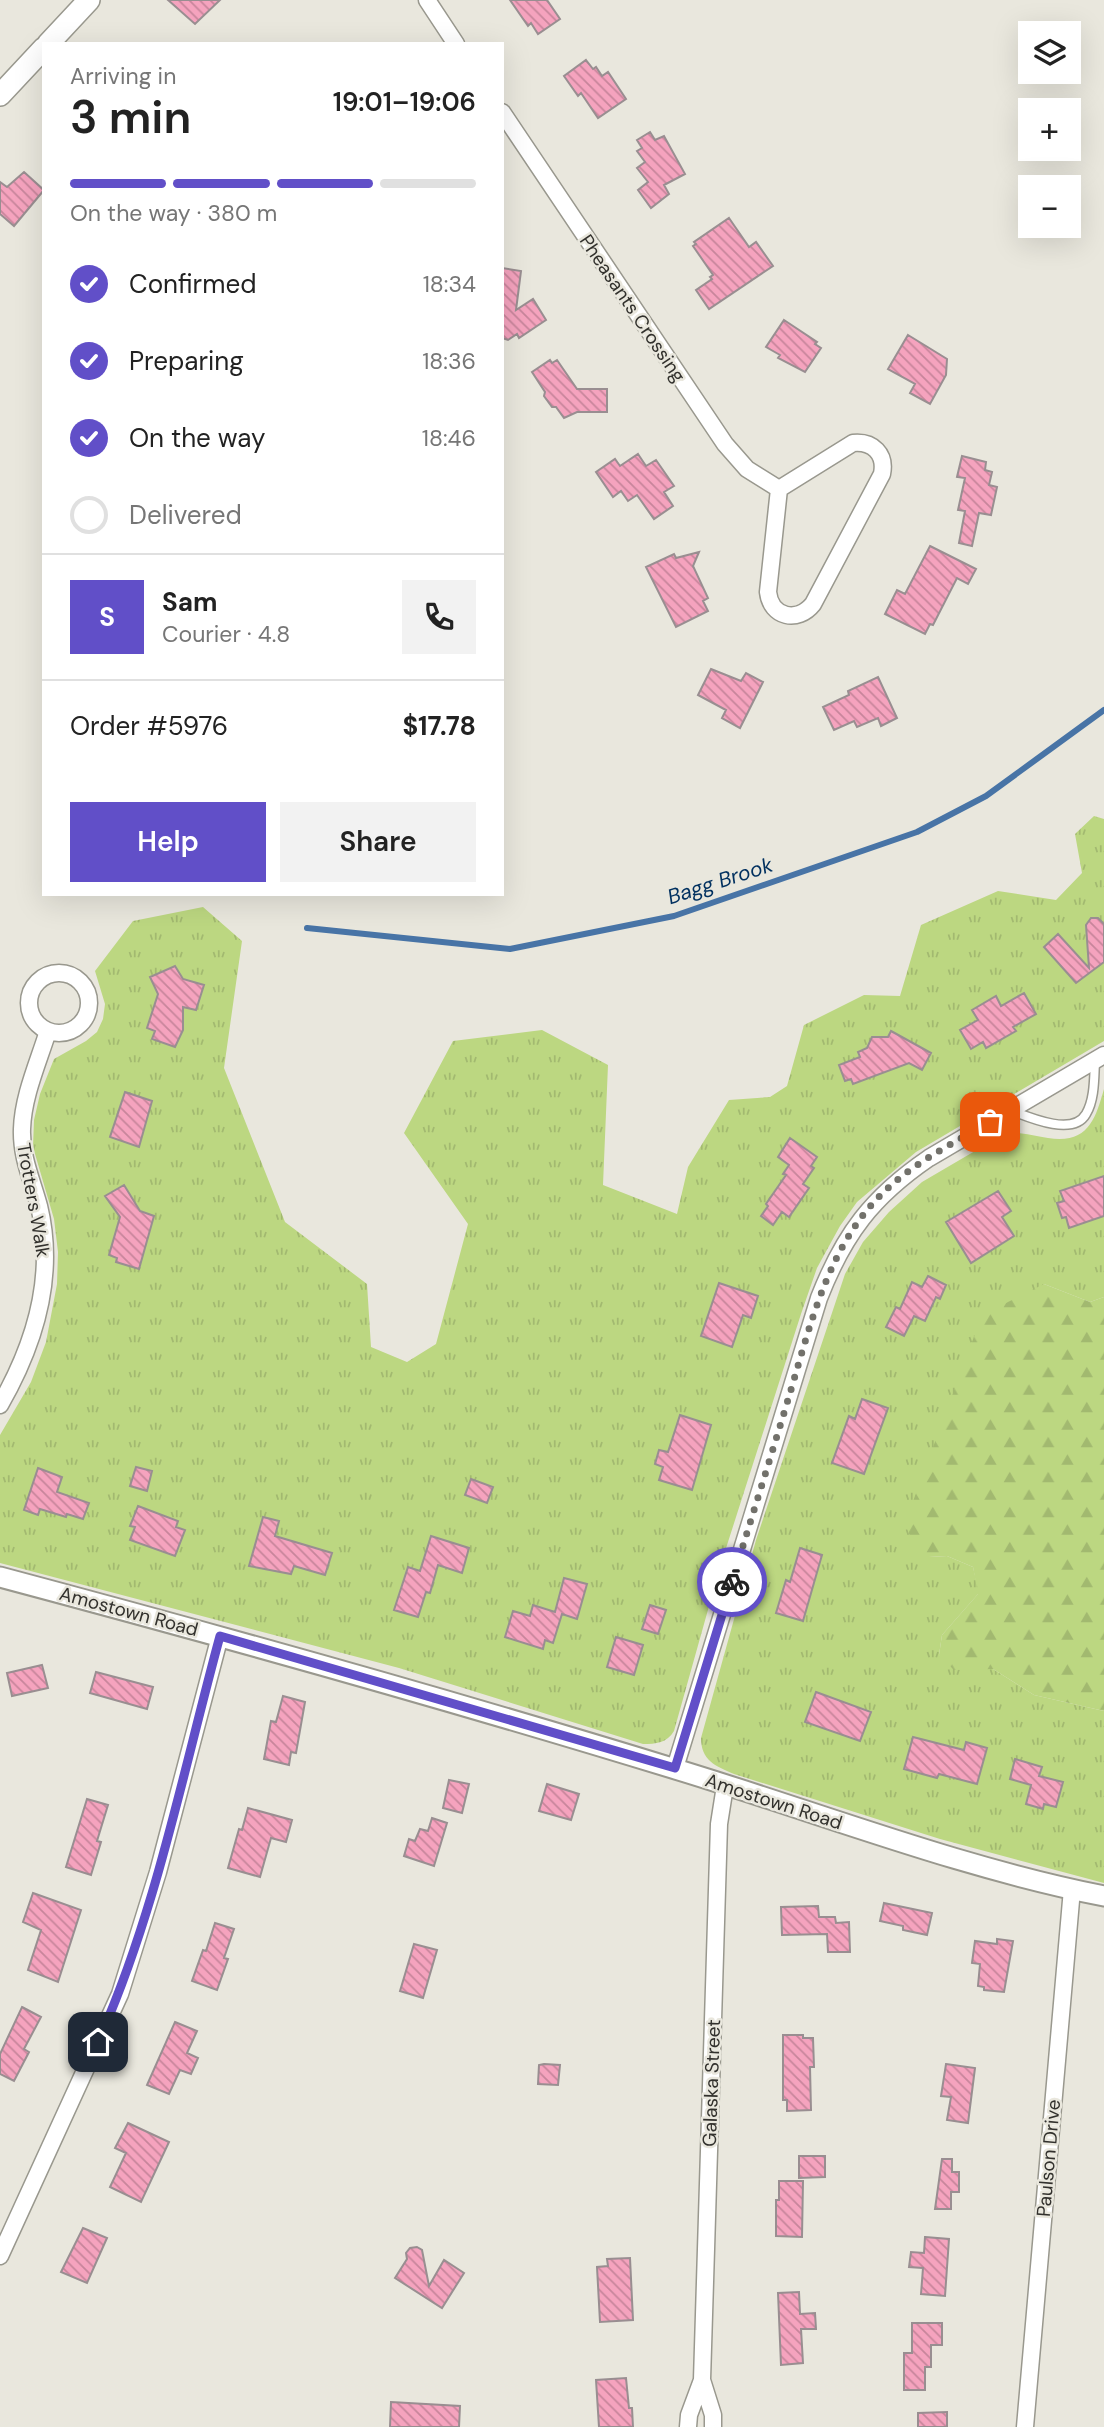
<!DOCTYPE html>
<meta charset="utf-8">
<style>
body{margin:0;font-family:"DM Sans",sans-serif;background:#f2f2f2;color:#222;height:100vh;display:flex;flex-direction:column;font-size:26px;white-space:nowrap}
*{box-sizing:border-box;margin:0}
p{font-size:23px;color:#767676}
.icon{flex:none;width:38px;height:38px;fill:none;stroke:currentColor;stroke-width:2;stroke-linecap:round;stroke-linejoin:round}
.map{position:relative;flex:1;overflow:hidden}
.side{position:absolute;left:42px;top:42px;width:462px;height:854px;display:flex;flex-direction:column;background:#fff;border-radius:0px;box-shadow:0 7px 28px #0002}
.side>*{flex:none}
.fabs{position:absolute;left:1018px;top:21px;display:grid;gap:14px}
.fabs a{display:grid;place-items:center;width:63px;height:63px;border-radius:0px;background:#fff;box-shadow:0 7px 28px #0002;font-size:35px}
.pin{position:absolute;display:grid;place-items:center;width:60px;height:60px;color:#fff;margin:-30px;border-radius:14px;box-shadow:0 4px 10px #0006}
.courier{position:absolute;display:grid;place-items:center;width:70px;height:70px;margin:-35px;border:5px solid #614fc8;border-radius:50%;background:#fff;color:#222;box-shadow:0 2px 9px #0007}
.overview em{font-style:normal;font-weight:600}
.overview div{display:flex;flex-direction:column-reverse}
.overview{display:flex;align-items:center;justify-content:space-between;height:119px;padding:0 28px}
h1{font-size:46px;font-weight:600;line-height:52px}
.bar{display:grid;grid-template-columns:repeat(4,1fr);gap:10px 7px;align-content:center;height:84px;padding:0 28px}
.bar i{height:9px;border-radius:5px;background:#e0e0e0}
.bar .active{background:#614fc8}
.bar p{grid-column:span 4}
.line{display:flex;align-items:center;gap:18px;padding:0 28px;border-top:2px solid #e0e0e0}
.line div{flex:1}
.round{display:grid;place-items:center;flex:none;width:74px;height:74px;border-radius:0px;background:#f2f2f2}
ol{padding:0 28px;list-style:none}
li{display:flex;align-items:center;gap:21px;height:77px}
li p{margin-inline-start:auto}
li .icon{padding:7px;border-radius:50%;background:#614fc8;color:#fff;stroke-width:4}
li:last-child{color:#767676}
li i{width:38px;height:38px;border:4px solid #e0e0e0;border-radius:50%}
.primary-button{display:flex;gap:14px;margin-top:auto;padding:14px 28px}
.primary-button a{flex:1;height:80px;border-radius:0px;background:#614fc8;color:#fff;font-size:28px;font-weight:600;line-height:80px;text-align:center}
.primary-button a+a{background:#f2f2f2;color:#222}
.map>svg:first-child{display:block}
.grass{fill:url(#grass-tufts)}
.forest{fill:url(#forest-firs)}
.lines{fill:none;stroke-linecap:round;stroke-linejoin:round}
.stream{stroke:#4874a6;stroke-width:6}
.building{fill:url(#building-back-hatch);stroke:#998e91;stroke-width:2}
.service-casing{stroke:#99988e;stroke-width:11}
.minor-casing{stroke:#99988e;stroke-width:19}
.tertiary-casing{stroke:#99988e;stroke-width:23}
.secondary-casing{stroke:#99988e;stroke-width:24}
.service{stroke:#fff;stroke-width:8}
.minor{stroke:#fff;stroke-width:16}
.tertiary{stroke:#fff;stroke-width:19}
.secondary{stroke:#fff;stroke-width:21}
.done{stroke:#72716b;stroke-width:7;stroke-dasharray:0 12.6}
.route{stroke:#614fc8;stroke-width:9}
.labels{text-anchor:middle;stroke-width:5;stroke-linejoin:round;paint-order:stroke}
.street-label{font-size:19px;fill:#32312d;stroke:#e9e7dd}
.water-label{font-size:21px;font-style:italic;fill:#01305f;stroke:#e9e7dd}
</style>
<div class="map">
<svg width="1104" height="2427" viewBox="0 0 1104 2427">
<defs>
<pattern id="grass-tufts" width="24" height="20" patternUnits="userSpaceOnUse" patternTransform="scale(1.75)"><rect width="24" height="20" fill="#bcd781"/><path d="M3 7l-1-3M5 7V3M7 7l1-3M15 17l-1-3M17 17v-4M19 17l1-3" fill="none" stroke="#a2b970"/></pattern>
<pattern id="forest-firs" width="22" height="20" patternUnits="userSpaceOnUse" patternTransform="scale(1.75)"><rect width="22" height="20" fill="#bcd781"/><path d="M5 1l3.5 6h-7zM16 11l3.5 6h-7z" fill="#a2b970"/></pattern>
<pattern id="building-back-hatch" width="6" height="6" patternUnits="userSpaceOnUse" patternTransform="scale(1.75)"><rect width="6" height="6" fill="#f5a3be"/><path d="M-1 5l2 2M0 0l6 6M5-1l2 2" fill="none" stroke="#c7859b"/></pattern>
</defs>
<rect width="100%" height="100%" fill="#e9e7dd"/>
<path class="grass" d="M 1094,816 L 1104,819 L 1104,1041 L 916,1152 L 857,1202 L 840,1226 L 817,1268 L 801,1314 L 720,1567 L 674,1731 C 667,1743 656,1744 643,1744 L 399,1668 L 0,1563 L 0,1435 L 31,1382 L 46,1342 L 57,1284 L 58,1252 L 54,1219 L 33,1147 L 34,1120 L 40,1094 L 54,1059 L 86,1041 L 97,1032 L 103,1019 L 105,1004 L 95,971 L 133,921 L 203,907 L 242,941 L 224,1068 L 285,1222 L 367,1284 L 371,1347 L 407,1362 L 436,1344 L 468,1224 L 404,1133 L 453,1041 L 542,1030 L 608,1065 L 603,1185 L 677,1214 L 688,1167 L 729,1100 L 770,1097 L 787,1086 L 804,1025 L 864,995 L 900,996 L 921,925 L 998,891 L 1056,900 L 1082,873 L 1075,834 Z
M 1104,1089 L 1104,1297 L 1090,1302 L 1044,1284 L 929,1557 L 947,1556 L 973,1567 L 979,1593 L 942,1635 L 939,1655 L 993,1669 L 1034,1695 L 1104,1711 L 1104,1883 L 940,1839 L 734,1774 C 715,1766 701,1760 701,1738 L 756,1540 L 845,1274 L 863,1242 L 889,1212 L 922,1182 L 1004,1134 C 1020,1131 1032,1136 1048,1138 C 1088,1144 1095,1120 1104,1089 Z"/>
<path class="forest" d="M 1044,1284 L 1090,1302 L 1104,1297 L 1104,1711 L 1034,1695 L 993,1669 L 954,1670 L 939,1655 L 942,1635 L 978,1594 L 973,1567 L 947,1556 L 929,1557 L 915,1549 L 905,1523 L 982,1315 Z"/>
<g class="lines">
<path class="stream" d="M 307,928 L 510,949 L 674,916 L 917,832 L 986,796 L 1104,710"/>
</g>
<path class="building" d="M 168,0 L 220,0 L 195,24 Z
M 510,0 L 547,0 L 560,19 L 538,34 L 531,23 L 528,26 Z
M 586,60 L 593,69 L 596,67 L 602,76 L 608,72 L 626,99 L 598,118 L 581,93 L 578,96 L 564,76 Z
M 650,132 L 655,140 L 664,136 L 685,174 L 664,185 L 669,194 L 651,208 L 638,190 L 648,182 L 637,168 L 645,162 L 637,151 L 642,148 L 637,140 Z
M 24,172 L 44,190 L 14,226 L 0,214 L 0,182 L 7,187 Z
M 729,218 L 749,247 L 756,242 L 773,266 L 709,309 L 696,290 L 712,279 L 710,277 L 713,275 L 693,246 L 696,244 L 694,242 Z
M 502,268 L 521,271 L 516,310 L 533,299 L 546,320 L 519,338 L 517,334 L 508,340 L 502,338 Z
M 784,320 L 817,342 L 815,344 L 821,348 L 805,372 L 778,358 L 780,355 L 766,347 Z
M 908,335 L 947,359 L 946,375 L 930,404 L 910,393 L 915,384 L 888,369 Z
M 550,360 L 552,363 L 557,360 L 577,389 L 607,389 L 607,412 L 577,412 L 564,418 L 556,407 L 552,407 L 544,396 L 545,392 L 532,372 Z
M 638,454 L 646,466 L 656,460 L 674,486 L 664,492 L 673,506 L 654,519 L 637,495 L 628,501 L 621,491 L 613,497 L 596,472 L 615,459 L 620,466 Z
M 962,456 L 986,462 L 985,470 L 992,472 L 989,485 L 997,487 L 991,515 L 979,513 L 972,546 L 959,543 L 965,511 L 958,510 L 965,478 L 957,477 Z
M 930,546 L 976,569 L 968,584 L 957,578 L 933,625 L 930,624 L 925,634 L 885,614 L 897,590 L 905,594 Z
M 699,552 L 693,566 L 708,598 L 703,601 L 708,611 L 676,627 L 646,567 L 674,554 L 676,558 Z
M 711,669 L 741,681 L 746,673 L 763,682 L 740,728 L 722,718 L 726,710 L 698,695 Z
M 878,677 L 897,718 L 881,726 L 878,718 L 857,727 L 854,721 L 834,730 L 823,707 L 849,695 L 848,691 Z
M 1091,918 L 1098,918 L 1104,924 L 1104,962 L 1076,983 L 1044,947 L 1058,934 L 1089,968 L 1086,925 Z
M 175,966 L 183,979 L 204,985 L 196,1010 L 183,1007 L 183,1030 L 175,1047 L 152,1039 L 155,1031 L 147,1028 L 158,994 L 150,977 Z
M 1024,993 L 1036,1014 L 1013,1027 L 1016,1031 L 986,1048 L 983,1042 L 971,1049 L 960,1030 L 978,1020 L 972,1010 L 996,996 L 1001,1006 Z
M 891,1031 L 931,1053 L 922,1070 L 909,1063 L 853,1084 L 851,1079 L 845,1081 L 839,1065 L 860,1057 L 858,1052 L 867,1048 L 872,1037 L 888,1037 Z
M 125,1092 L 152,1101 L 139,1147 L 110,1137 Z
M 790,1138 L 817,1157 L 811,1166 L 814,1168 L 803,1184 L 809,1188 L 789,1217 L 782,1212 L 773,1225 L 761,1216 L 768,1206 L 766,1204 L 786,1175 L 783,1174 L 789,1165 L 778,1157 Z
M 1104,1176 L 1104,1216 L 1069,1228 L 1066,1217 L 1062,1218 L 1057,1203 L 1064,1201 L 1060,1191 Z
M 124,1185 L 140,1211 L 154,1216 L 139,1269 L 116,1262 L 117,1258 L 109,1255 L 120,1217 L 105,1196 Z
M 998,1191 L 1011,1211 L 1002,1217 L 1014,1236 L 971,1263 L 946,1222 Z
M 928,1276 L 946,1285 L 940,1299 L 936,1297 L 925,1321 L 914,1316 L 904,1336 L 886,1327 L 896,1307 L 900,1309 L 912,1282 L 922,1287 Z
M 719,1283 L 758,1296 L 751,1318 L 743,1315 L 732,1347 L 701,1336 Z
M 862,1399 L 888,1408 L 864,1474 L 832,1463 L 849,1416 L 855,1419 Z
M 680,1415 L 711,1425 L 692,1490 L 659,1480 L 663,1467 L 655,1464 L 659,1450 L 668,1452 Z
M 136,1467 L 152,1471 L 147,1491 L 130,1486 Z
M 38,1468 L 62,1477 L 57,1492 L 89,1503 L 83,1519 L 67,1514 L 66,1517 L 40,1509 L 38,1515 L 24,1510 Z
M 471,1479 L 493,1487 L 487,1503 L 465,1495 Z
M 138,1506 L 178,1521 L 176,1527 L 185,1530 L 175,1556 L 130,1540 L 135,1527 L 130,1526 Z
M 263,1517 L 279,1521 L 275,1536 L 332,1553 L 325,1575 L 294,1566 L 291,1574 L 249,1566 Z
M 431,1536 L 469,1548 L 462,1573 L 438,1565 L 430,1593 L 426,1592 L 418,1617 L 394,1610 L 408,1567 L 420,1571 Z
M 800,1548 L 822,1555 L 803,1621 L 776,1613 L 786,1580 L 790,1582 Z
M 564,1578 L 587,1584 L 577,1619 L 562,1614 L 553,1643 L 545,1640 L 543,1649 L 505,1637 L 513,1611 L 530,1616 L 533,1605 L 555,1612 Z
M 650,1605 L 666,1610 L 658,1634 L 642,1629 Z
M 616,1637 L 643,1645 L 634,1675 L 607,1667 Z
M 42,1665 L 48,1688 L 12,1696 L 7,1673 Z
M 96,1672 L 153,1687 L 147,1709 L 90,1693 Z
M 816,1692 L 871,1712 L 860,1741 L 805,1722 Z
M 283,1696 L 305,1702 L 296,1753 L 291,1752 L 289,1765 L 264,1759 L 271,1721 L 276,1722 Z
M 913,1737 L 964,1750 L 966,1742 L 987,1748 L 977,1784 L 939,1774 L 937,1778 L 904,1769 Z
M 1015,1759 L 1042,1767 L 1039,1776 L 1063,1782 L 1056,1807 L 1044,1804 L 1043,1809 L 1026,1804 L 1031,1785 L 1010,1779 Z
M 449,1780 L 469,1784 L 462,1813 L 443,1808 Z
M 547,1784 L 579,1794 L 571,1820 L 539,1811 Z
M 87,1799 L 108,1805 L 97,1841 L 101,1842 L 91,1875 L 66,1867 Z
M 248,1808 L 292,1820 L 286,1842 L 271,1838 L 260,1877 L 228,1868 L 239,1829 L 242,1830 Z
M 432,1818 L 447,1823 L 434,1866 L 404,1856 L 409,1839 L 415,1841 L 420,1829 L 428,1831 Z
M 33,1893 L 81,1910 L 58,1982 L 28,1970 L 41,1930 L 23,1922 Z
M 884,1903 L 932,1913 L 927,1935 L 903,1930 L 903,1926 L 880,1921 Z
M 818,1906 L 819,1917 L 835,1917 L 836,1923 L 849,1922 L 850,1952 L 828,1952 L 827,1934 L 782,1935 L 781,1907 Z
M 215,1923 L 234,1929 L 224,1958 L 228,1959 L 217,1990 L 192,1981 L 203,1950 L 206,1951 Z
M 997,1939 L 1013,1941 L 1004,1992 L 984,1990 L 984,1987 L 978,1986 L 980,1964 L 972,1963 L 975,1941 L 997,1944 Z
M 414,1944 L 437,1950 L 423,1998 L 400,1991 Z
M 22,2007 L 41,2017 L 24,2049 L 29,2052 L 14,2081 L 0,2074 L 0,2054 Z
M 175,2022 L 197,2031 L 187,2053 L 198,2058 L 191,2074 L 180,2070 L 169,2094 L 147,2085 Z
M 783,2035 L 803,2035 L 803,2038 L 813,2038 L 814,2067 L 810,2067 L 811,2110 L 787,2111 L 787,2100 L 783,2100 Z
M 544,2064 L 560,2065 L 558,2085 L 538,2084 L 539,2065 Z
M 946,2064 L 975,2068 L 968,2123 L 947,2120 L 951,2097 L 941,2096 Z
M 128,2123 L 169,2142 L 141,2202 L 110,2187 L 126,2153 L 115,2148 Z
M 799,2156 L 825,2156 L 825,2177 L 799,2178 Z
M 942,2159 L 952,2159 L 952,2172 L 959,2172 L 959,2192 L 951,2192 L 951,2209 L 935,2209 Z
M 779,2181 L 803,2181 L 802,2237 L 776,2236 L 776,2200 L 779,2200 Z
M 83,2228 L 107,2238 L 87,2283 L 61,2272 Z
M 925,2237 L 949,2239 L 945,2296 L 921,2294 L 923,2268 L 909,2267 L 911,2252 L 924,2253 Z
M 417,2247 L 422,2250 L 429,2286 L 444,2260 L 464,2273 L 442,2308 L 395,2278 L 407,2259 L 406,2253 L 410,2248 Z
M 630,2258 L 633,2320 L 600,2322 L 597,2267 L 608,2266 L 607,2259 Z
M 799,2292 L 800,2314 L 815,2313 L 816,2329 L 801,2329 L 803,2363 L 781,2365 L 778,2293 Z
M 912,2323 L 942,2323 L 942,2345 L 931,2345 L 931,2367 L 925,2367 L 925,2390 L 904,2390 L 904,2353 L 912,2353 Z
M 626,2378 L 629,2408 L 632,2408 L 633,2427 L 599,2427 L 596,2380 Z
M 391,2402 L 460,2406 L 459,2427 L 390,2427 Z
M 947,2412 L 947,2427 L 918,2427 L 918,2413 Z"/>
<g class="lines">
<defs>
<path id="service" d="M 1010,1110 C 1028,1117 1073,1137 1086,1114 C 1095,1099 1094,1077 1095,1061"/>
<path id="minor" d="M 427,0 L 456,44
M 502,112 L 725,444 L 747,469 L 779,489
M 853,443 C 873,441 886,454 882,474 L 813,604 C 798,623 771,618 768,592 L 779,489 Z
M29 1003a30 30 0 1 1 60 0a30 30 0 1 1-60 0Z
M 0,1405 C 35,1344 56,1276 39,1206 C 32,1180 21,1157 22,1129 C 23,1096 38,1063 48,1031
M 675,1768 L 819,1298 C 844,1234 872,1197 929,1158 L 1104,1055
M 0,2256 L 120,1994 L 158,1872 L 220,1636
M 702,2380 L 713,2415 L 713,2427
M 688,2427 L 689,2415 L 702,2380 L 719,1824 L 725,1786
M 1025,2427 L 1072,1889"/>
<path id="tertiary" d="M 0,1577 C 225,1637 450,1700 672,1768 C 815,1811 957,1867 1104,1896"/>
<path id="secondary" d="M 48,44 L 89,0
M 0,95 L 44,48"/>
</defs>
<use href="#service" class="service-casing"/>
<use href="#minor" class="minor-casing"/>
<use href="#tertiary" class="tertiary-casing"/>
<use href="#secondary" class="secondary-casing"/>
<use href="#service" class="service"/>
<use href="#minor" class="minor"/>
<use href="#tertiary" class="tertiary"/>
<use href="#secondary" class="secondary"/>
</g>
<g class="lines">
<path class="done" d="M 732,1582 C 750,1522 769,1463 787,1403 C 810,1328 827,1244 887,1189 C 917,1161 955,1142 990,1122"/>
<path class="route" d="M 98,2042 C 156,1913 183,1771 220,1636 L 675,1768 L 732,1582"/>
</g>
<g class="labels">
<g class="street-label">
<text transform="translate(633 308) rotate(56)" y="7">Pheasants Crossing</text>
<text transform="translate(34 1200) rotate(80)" y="7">Trotters Walk</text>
<text transform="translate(129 1611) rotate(15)" y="7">Amostown Road</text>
<text transform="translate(774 1801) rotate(18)" y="7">Amostown Road</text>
<text transform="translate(711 2083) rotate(-88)" y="7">Galaska Street</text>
<text transform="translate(1048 2158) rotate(-85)" y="7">Paulson Drive</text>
</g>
<g class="water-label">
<text transform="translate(720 881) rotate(-18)" y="7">Bagg Brook</text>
</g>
</g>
</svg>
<div class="fabs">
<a><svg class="icon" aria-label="layers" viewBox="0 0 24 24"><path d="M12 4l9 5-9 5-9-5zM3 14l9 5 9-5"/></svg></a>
<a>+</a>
<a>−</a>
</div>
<div class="pin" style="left:990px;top:1122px;background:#ea580c"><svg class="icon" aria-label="bag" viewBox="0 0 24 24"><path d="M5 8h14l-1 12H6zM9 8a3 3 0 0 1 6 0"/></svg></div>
<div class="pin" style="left:98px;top:2042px;background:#1f2937"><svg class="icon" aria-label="home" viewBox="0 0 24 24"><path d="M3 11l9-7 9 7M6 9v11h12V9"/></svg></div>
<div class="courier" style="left:732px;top:1582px"><svg class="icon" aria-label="bike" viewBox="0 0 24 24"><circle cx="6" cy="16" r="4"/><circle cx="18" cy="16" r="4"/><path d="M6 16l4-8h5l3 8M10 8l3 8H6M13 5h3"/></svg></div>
<section class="side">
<div class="overview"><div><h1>3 min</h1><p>Arriving in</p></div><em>19:01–19:06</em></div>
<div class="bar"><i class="active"></i><i class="active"></i><i class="active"></i><i></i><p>On the way · 380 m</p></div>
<ol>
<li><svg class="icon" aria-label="check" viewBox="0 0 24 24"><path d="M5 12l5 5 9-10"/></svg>Confirmed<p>18:34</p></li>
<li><svg class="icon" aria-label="check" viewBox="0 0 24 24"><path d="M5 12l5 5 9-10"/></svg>Preparing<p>18:36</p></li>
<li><svg class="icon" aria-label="check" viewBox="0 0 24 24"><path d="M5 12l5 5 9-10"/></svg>On the way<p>18:46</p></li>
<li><i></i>Delivered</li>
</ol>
<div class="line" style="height:126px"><b class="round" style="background:#614fc8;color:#fff">S</b><div><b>Sam</b><p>Courier · 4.8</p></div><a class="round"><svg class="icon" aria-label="phone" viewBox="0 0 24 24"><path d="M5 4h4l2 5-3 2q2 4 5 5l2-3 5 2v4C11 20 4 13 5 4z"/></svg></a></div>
<div class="line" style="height:91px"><div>Order #5976</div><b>$17.78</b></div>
<div class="primary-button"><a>Help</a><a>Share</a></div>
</section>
</div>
